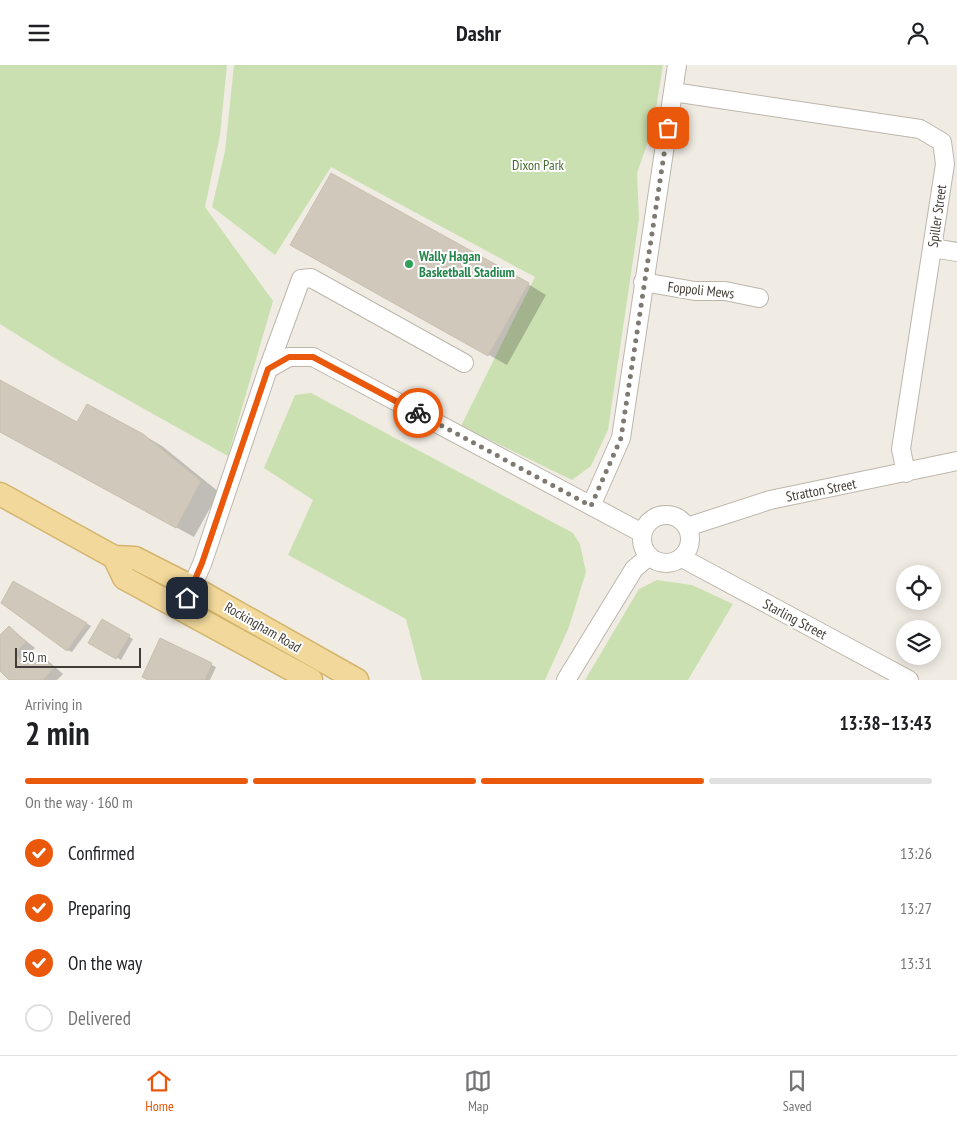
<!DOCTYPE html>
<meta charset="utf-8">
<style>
body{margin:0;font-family:"PT Sans Narrow",sans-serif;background:#f2f2f2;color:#202124;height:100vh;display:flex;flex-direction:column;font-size:19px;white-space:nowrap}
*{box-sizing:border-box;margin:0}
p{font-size:16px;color:#757577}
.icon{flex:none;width:28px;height:28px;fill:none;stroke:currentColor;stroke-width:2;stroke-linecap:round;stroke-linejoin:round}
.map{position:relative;height:615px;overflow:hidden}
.details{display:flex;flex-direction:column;background:#fff;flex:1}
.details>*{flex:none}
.controls{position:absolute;left:896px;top:500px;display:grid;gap:10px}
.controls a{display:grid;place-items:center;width:45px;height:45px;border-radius:50%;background:#fff;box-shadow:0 2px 12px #0003;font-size:25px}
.scale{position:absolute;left:15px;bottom:12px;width:126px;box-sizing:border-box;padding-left:5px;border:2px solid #413c35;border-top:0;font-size:14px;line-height:18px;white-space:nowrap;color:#413c35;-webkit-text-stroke:4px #fff;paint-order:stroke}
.pin{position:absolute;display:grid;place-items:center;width:42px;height:42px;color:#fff;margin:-21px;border-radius:10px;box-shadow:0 2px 8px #0006}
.courier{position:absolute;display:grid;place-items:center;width:50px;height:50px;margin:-25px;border:4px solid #ea580c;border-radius:50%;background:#fff;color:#222;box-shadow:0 1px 6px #0007}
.head em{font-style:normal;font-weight:800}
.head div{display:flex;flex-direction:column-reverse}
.head{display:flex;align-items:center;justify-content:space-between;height:85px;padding:0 25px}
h1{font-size:32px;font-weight:800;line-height:38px}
.bar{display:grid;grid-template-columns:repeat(4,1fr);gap:8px 5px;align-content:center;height:60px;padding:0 25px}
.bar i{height:6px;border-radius:4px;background:#e0e0e0}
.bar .selected{background:#ea580c}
.bar p{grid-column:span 4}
ol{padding:0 25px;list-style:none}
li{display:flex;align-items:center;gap:15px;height:55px}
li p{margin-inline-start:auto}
li .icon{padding:5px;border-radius:50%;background:#ea580c;color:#fff;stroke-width:4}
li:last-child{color:#757577}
li i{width:28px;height:28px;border:2px solid #e0e0e0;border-radius:50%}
header{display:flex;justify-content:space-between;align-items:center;height:65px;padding:0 25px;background:#fff;font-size:22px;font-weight:800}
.tab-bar{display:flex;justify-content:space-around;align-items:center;height:70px;border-top:1px solid #e0e0e0;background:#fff;font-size:14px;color:#757577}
.tab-bar a{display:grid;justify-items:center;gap:2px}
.tab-bar .selected{color:#ea580c}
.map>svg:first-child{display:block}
.green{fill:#cbe0b1}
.shadow{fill:#0003}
.building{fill:#d0c8bb;stroke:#cabfaf}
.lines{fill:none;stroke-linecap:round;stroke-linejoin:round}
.minor-casing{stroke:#bdb6ab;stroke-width:20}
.major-casing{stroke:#d4b56e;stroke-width:25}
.minor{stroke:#fff;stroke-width:18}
.major{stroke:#f2d99b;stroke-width:22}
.done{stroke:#7e7a72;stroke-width:5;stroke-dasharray:0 9}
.route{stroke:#ea580c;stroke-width:6}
.leisure-dot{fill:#2e9e5b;stroke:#fff;stroke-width:2}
.labels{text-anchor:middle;stroke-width:4;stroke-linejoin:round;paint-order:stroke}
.park-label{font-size:14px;fill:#466b30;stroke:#fff}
.street-label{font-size:14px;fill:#413c35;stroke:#fff}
.leisure-label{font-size:14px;font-weight:bold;fill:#27864d;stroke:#fff;text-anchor:start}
</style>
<header><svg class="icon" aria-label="menu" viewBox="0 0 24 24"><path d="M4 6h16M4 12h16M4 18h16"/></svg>Dashr<svg class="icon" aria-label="person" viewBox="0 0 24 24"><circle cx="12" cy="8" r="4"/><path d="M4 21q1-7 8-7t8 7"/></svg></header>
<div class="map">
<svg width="957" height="615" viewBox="0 0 957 615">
<rect width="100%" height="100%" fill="#f0ece4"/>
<path class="green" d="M 0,0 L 227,0 L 220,70 L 205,142 L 273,236 L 228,391 L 64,299 L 0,259 Z
M 234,0 L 663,0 L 653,63 L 637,108 L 639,154 L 608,365 L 591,401 L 572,415 L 461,361 L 535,212 L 331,102 L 275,190 L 212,142 L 225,86 Z
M 311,328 L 573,468 L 580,479 L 586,507 L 569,562 L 545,615 L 422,615 L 406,554 L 288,490 L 313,435 L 264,403 L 295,330 Z
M 657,515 L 692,520 L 733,539 L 688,615 L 585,615 L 639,524 Z"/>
<path class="shadow" d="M 310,190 L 528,219 L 546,230 L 507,300 Z
M 0,316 L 78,359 L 143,370 L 162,381 L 219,427 L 194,472 L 0,366 Z
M 14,518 L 91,561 L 72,587 L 67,585 Z
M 102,556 L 133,574 L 121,595 L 90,577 Z
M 9,562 L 35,583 L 23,595 L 28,600 L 38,589 L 47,595 L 63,609 L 57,615 L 11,615 L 0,605 L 0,571 Z
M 160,575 L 216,602 L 210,615 L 150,615 Z"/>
<path class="building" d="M 331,108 L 529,218 L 488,291 L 290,180 Z
M 0,315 L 77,357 L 87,339 L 143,369 L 201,416 L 176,463 L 0,367 Z
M 13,516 L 87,558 L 67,586 L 1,538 Z
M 102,554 L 130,570 L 116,594 L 88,578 Z
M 9,561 L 26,577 L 15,589 L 26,600 L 38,588 L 54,603 L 43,615 L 9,615 L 0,606 L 0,570 Z
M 160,573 L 212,598 L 205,615 L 148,615 L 142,612 Z"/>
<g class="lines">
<defs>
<path id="minor" d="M 673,27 L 920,64 L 942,77 L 945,99 L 901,384 L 906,408
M 933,183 L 957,187
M 643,217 L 695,226 L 725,226 L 759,233
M 268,304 L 301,214 L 311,213 L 464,298
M 591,441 L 621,373 L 677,0
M642 474a24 24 0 1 1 48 0a24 24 0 1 1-48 0Z
M 687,462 L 770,435 L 957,396
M 682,493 L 909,615
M 182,544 L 202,499 L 268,304 L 289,292 L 313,292 L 642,468
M 566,615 L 634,504 L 648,492"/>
<path id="major" d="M 0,429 L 114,492 L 135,493 L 192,522 L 357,615
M 114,492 L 124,513 L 311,615"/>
</defs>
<use href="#minor" class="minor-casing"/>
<use href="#major" class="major-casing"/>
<use href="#minor" class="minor"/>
<use href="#major" class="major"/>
</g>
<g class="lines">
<path class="done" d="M 418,348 L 591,441 L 621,373 L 668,63"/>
<path class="route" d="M 187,533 L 202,498 L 268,304 L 289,292 L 313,292 L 418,348"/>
</g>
<circle class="leisure-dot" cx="409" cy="199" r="5"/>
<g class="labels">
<g class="park-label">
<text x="538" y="105">Dixon Park</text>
</g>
<g class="street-label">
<text transform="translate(937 151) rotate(-82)" y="5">Spiller Street</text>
<text transform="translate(701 225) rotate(6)" y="5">Foppoli Mews</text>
<text transform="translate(821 425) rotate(-11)" y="5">Stratton Street</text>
<text transform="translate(795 554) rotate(28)" y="5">Starling Street</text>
<text transform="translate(263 562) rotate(30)" y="5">Rockingham Road</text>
</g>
<g class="leisure-label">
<text x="419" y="196">Wally Hagan<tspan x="419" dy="16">Basketball Stadium</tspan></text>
</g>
</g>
</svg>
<div class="controls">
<a><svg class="icon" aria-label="locate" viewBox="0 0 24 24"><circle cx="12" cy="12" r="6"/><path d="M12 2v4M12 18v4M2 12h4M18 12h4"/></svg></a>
<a><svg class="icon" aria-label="layers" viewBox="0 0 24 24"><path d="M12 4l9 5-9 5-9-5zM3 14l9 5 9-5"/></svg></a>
</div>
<div class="scale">50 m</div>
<div class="pin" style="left:668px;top:63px;background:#ea580c"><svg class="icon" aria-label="bag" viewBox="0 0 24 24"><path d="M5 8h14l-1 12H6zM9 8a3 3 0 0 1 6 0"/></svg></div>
<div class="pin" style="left:187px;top:533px;background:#1f2937"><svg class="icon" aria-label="home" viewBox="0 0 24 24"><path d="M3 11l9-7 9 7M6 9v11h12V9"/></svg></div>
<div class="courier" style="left:418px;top:348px"><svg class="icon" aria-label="bike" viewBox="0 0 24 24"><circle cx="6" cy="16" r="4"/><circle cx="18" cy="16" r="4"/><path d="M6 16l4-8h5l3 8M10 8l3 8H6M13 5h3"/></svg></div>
</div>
<section class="details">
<div class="head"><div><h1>2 min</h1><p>Arriving in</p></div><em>13:38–13:43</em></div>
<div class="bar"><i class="selected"></i><i class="selected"></i><i class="selected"></i><i></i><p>On the way · 160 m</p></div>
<ol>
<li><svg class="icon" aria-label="check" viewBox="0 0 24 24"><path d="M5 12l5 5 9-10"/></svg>Confirmed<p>13:26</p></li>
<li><svg class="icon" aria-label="check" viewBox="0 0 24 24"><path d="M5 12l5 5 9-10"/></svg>Preparing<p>13:27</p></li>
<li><svg class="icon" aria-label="check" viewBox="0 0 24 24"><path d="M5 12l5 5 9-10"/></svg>On the way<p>13:31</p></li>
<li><i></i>Delivered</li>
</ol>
</section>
<nav class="tab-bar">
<a class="selected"><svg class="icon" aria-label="home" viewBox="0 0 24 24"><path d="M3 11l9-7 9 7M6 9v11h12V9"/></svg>Home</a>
<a><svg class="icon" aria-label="map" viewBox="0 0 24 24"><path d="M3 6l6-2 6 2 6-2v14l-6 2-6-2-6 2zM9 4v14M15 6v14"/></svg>Map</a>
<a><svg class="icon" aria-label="saved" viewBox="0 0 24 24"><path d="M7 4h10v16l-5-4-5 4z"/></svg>Saved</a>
</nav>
